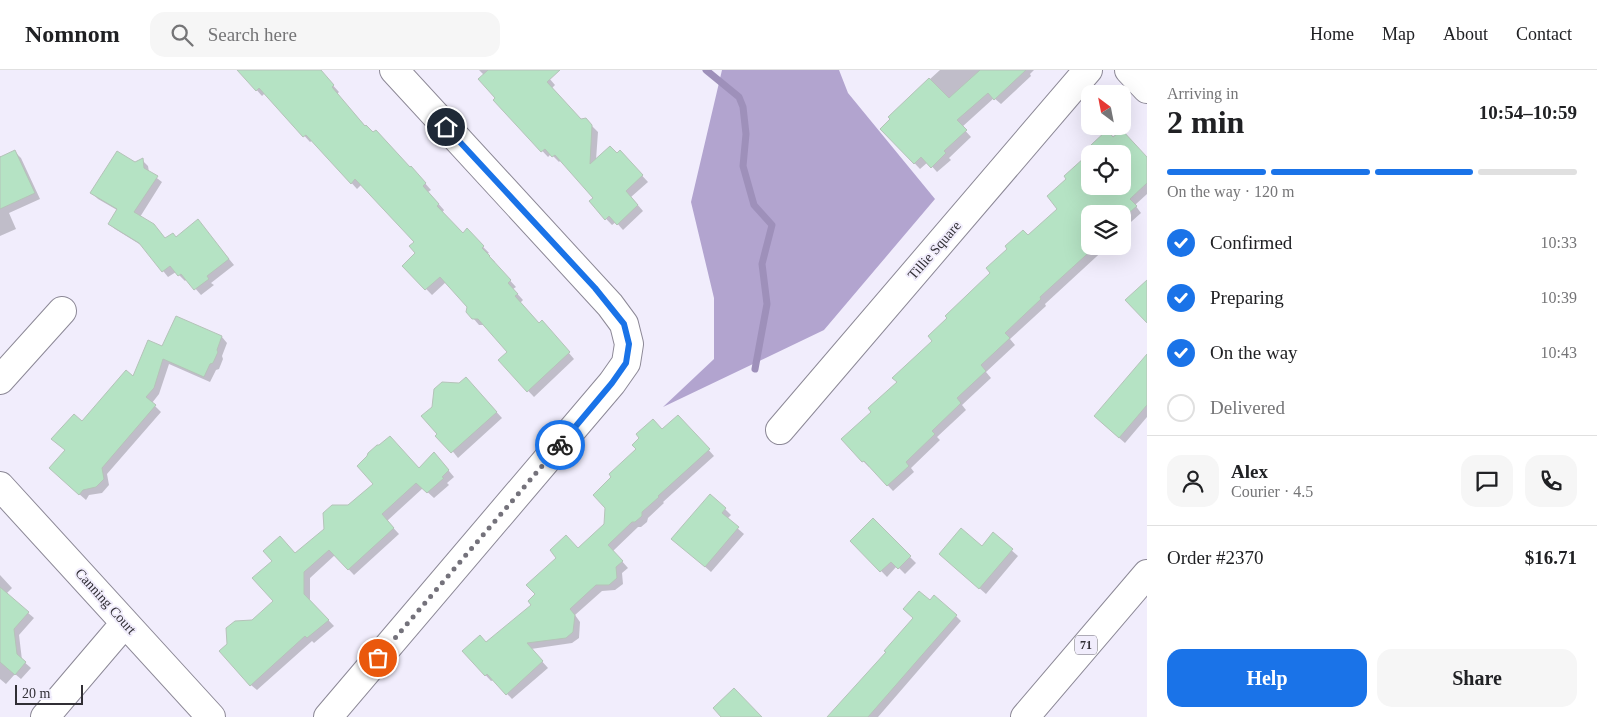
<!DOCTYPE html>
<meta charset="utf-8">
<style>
body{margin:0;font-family:Georgia,serif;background:#f6f6f6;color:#202124;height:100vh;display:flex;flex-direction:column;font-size:19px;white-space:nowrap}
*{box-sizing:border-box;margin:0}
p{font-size:16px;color:#757577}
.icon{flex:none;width:28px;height:28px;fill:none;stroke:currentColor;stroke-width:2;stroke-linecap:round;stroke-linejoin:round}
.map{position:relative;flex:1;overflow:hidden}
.drawer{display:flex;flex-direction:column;background:#fff;width:450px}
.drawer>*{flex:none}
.needle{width:32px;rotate:328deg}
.tools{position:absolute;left:1081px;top:15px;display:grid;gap:10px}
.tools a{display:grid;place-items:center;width:50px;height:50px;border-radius:10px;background:#fff;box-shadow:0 5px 20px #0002;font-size:25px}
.scale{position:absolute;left:15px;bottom:12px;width:68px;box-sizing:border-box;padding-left:5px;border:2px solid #312f35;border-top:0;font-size:14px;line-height:18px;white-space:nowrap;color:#312f35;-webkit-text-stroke:4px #f1edfc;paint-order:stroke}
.pin{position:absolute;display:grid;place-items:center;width:42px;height:42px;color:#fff;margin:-21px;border:2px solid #fff;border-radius:50%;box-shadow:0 1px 5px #0007}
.courier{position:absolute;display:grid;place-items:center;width:50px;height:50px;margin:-25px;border:4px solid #1a73e8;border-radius:50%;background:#fff;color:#222;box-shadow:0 1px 6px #0007}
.head em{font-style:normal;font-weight:800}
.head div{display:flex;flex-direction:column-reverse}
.head{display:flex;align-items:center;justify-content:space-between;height:85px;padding:0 20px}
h1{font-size:32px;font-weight:800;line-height:38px}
.bar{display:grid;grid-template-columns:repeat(4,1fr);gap:8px 5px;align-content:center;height:60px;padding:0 20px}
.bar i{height:6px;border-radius:4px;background:#e0e0e0}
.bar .active{background:#1a73e8}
.bar p{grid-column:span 4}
.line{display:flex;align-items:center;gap:12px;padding:0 20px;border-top:1px solid #e0e0e0}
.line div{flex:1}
.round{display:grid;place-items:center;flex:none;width:52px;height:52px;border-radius:15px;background:#f6f6f6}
ol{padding:0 20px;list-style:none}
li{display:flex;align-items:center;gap:15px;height:55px}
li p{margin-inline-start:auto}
li .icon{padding:5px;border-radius:50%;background:#1a73e8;color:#fff;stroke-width:4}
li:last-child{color:#757577}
li i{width:28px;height:28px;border:2px solid #e0e0e0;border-radius:50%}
.button{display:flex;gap:10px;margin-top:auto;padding:10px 20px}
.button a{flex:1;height:58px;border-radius:15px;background:#1a73e8;color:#fff;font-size:20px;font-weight:800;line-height:58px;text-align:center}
.button a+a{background:#f6f6f6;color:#202124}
header{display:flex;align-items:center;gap:30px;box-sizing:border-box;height:70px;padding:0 25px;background:#fff;border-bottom:1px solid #e0e0e0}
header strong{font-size:24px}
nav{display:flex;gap:28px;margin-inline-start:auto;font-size:18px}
.search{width:350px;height:45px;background:#f6f6f6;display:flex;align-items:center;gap:12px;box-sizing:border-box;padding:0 18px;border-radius:15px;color:#757577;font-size:19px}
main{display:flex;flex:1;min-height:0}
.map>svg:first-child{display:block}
.forest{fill:#b2a4cf}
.shadow{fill:#0003}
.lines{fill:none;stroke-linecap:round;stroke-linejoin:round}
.stream{stroke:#9e90ba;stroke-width:7}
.building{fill:#b5e3c4;stroke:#b5c3b9;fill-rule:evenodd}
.minor-casing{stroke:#8c8896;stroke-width:30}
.major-casing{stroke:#8c8896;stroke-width:30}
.minor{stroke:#fff;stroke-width:28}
.major{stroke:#fff;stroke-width:28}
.done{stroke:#74727b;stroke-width:5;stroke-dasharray:0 9}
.route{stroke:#1a73e8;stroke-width:6}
.labels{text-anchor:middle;stroke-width:4;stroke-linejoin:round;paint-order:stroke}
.shield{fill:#f1edfc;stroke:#6b6871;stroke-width:1}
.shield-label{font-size:12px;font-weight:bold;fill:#312f35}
.street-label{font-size:14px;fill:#312f35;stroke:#f1edfc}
</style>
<header>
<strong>Nomnom</strong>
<div class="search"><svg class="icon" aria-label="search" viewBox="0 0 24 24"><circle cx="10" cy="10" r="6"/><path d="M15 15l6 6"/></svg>Search here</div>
<nav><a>Home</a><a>Map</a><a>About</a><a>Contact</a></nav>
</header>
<main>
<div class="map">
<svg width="1147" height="647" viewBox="0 0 1147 647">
<rect width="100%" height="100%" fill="#f1edfc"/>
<path class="forest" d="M 722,0 L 839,0 L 848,23 L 935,129 L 824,260 L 663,337 L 714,289 L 714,228 L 691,132 Z"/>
<path class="shadow" d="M 239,0 L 319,0 L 339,22 L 337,24 L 366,57 L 417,104 L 431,120 L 428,122 L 444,140 L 442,143 L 463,164 L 467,160 L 489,183 L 487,184 L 495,192 L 494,193 L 516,217 L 513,219 L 523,230 L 520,233 L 539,254 L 548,258 L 574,289 L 534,327 L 499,290 L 509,282 L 484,255 L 479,255 L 473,248 L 468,237 L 446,212 L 432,225 L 404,196 L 417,183 L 415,172 L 362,114 L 357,119 L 313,70 L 310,72 L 265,23 L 262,26 Z
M 479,0 L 542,0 L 555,15 L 552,18 L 581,50 L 586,50 L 598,62 L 596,90 L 617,84 L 625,87 L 648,112 L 631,127 L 643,141 L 623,160 L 616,152 L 612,155 L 590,132 L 594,128 L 561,90 L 559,92 L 551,84 L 548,87 L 495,30 L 497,28 L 484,5 Z
M 940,0 L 1034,0 L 1030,4 L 1031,6 L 1001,34 L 994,28 L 962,57 L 971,67 L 949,88 L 951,90 L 937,102 L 928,92 L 920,99 L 882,59 L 909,28 Z
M 1114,69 L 1147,88 L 1147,124 L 1135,135 L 1141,143 L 1122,160 L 1122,144 L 1090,144 L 1090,176 L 1108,176 L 1045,234 L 1046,236 L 1010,269 L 1015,275 L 986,302 L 991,308 L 962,335 L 966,340 L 937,367 L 940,370 L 911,398 L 914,402 L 893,421 L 870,396 L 869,397 L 863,391 L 873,342 L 934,271 L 1028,167 L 1059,139 L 1068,109 L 1090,84 L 1090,116 L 1122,116 L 1122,84 Z
M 15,82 L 21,88 L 40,129 L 9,143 L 16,159 L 0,166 L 0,86 L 3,87 Z
M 142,90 L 148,96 L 149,102 L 162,112 L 140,147 L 166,170 L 176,168 L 198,151 L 234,195 L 211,213 L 214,215 L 201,225 L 187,209 L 185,211 L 176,202 L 168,207 L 144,177 L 115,159 L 109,154 L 117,140 L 98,129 L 92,123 Z
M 176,247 L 222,267 L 227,273 L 222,286 L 223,289 L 219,299 L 216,300 L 210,312 L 169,294 L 159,324 L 152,333 L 161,342 L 107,404 L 109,415 L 102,423 L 89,425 L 86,430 L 56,404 L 66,381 L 82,353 L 133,308 L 163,277 Z
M 1147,299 L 1147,347 L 1125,373 L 1101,352 Z
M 471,314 L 502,348 L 458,388 L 439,364 Z
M 684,352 L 714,386 L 663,432 L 664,433 L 648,448 L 647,452 L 641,457 L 638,457 L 613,481 L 628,498 L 622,503 L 623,514 L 615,520 L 602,521 L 575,545 L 580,552 L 579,568 L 572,573 L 531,579 L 548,598 L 512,629 L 494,610 L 491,611 L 463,581 L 487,574 L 533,535 L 578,479 L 605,455 L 662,360 Z
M 440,390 L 454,407 L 447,413 L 449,415 L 434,428 L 423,418 L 387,451 L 399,464 L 354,505 L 335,485 L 310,508 L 310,531 L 334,556 L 314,573 L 312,571 L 257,620 L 251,615 L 252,552 L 275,531 L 349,437 L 419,399 Z
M 725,439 L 731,445 L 727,449 L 744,464 L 711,502 L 679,474 Z
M 873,450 L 916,493 L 905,504 L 897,496 L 887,507 L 852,471 Z
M 993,464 L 1018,486 L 986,524 L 947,490 L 982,478 Z
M 0,505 L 12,518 L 6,524 L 34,548 L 19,565 L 22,590 L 31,598 L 21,609 L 15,604 L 6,614 L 0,609 Z
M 930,532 L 956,546 L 961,551 L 878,647 L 835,647 Z"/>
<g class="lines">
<path class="stream" d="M 706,0 L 739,27 L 743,37 L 746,64 L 743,96 L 754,135 L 772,155 L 762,194 L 767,234 L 755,299"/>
</g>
<path class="building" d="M 237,0 L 321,0 L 334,15 L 332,17 L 365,56 L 366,55 L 373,62 L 376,60 L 410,97 L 411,96 L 426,113 L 423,116 L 439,134 L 437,136 L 463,163 L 467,158 L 484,176 L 482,178 L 490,186 L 489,186 L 511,210 L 508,213 L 518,224 L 515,226 L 539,253 L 542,250 L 570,282 L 527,322 L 498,290 L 507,282 L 478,249 L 472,249 L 466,242 L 467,237 L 440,207 L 425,220 L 402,196 L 415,183 L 409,176 L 414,172 L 355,109 L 351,114 L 306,65 L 303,67 L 259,18 L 256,21 Z
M 488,0 L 560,0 L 547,12 L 581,49 L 586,48 L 592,55 L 590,94 L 610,76 L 617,83 L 620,80 L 643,105 L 626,121 L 638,135 L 617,155 L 609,146 L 605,150 L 589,131 L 593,128 L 555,85 L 552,87 L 545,79 L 541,82 L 493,30 L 495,28 L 478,9 Z
M 980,0 L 1026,0 L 994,30 L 988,23 L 957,50 L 967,60 L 944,81 L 946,83 L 931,98 L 921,87 L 914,94 L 880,59 L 890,49 L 888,47 L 929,8 L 949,28 Z
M 1107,60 L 1113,67 L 1122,60 L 1147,87 L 1147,113 L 1130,129 L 1137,136 L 1122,149 L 1122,144 L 1090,144 L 1090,176 L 1096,176 L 1040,227 L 1041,229 L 1005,263 L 1010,268 L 981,295 L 986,301 L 957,328 L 961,333 L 932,361 L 935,364 L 906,392 L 909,396 L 887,416 L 864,391 L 862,392 L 841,369 L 871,342 L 868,338 L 897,312 L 892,308 L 932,271 L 928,266 L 947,248 L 945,246 L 990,203 L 986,198 L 1007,179 L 1005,176 L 1023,160 L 1028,165 L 1057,139 L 1047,126 L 1066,109 L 1064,106 L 1095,78 L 1091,75 ZM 1090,84 L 1122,84 L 1122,116 L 1090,116 Z
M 15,80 L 35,123 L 0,139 L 0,87 Z
M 117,81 L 135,92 L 143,88 L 144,98 L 158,106 L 134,142 L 154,154 L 165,168 L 173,163 L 176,167 L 198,149 L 229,189 L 207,206 L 209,209 L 194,220 L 181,204 L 178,206 L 170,196 L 162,202 L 139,173 L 108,154 L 117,139 L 90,123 Z
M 1147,210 L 1147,253 L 1125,230 Z
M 176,246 L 222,266 L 217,280 L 218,282 L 213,293 L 210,294 L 204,307 L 163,289 L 154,318 L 146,327 L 156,335 L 102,398 L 104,409 L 96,417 L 83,420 L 79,425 L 49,398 L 65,380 L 51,369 L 74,344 L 82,351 L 126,300 L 133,306 L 148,270 L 162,276 Z
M 1147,284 L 1147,335 L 1119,368 L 1094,346 Z
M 466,307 L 497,342 L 451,383 L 435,366 L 437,364 L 421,346 L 432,337 L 434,319 L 442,312 L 459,313 Z
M 678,345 L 710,379 L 658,426 L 659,427 L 642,442 L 642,446 L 635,452 L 632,452 L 608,475 L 623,491 L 616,497 L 617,508 L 609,515 L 596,515 L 570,539 L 575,545 L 573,562 L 566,568 L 527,573 L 543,591 L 506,625 L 487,604 L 485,606 L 462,581 L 480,565 L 486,572 L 531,535 L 528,531 L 535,524 L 526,515 L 556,488 L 550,480 L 566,465 L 578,478 L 604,454 L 605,438 L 593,425 L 611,407 L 609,404 L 636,379 L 632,375 L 639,368 L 636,364 L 653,349 L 662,359 Z
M 390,366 L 419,398 L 434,382 L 449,400 L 442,407 L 444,408 L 427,423 L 416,413 L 382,444 L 394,458 L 348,500 L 329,480 L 304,502 L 304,524 L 329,550 L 307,568 L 305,566 L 250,616 L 219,581 L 227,574 L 226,558 L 235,551 L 252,550 L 273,531 L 252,508 L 272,491 L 263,481 L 280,466 L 295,483 L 324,459 L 323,443 L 332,435 L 348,435 L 373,414 L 357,396 L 367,386 L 368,383 L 377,375 L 379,375 Z
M 710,424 L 726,438 L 722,443 L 739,457 L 705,497 L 671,469 Z
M 873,448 L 911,486 L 898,499 L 891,492 L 880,502 L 850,471 Z
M 961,458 L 982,476 L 993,462 L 1013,479 L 979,519 L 939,484 Z
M 0,517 L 29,542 L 14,559 L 17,584 L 26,592 L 15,605 L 0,592 Z
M 919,521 L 930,530 L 934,525 L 957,545 L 868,647 L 827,647 L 886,582 L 884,581 L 913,548 L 903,539 Z
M 734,618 L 762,647 L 721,647 L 713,638 Z"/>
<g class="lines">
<defs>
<path id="minor" d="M 1129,0 L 1147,19
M 0,310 L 62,241
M 780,360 L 1088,0
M 0,416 L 211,647
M 45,647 L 125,553
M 328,647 L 612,313 L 626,293 L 629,274 L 624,254 L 610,235 L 394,0"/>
<path id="major" d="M 1025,647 L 1147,504"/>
</defs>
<use href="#minor" class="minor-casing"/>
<use href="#major" class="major-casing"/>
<use href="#minor" class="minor"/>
<use href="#major" class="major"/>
</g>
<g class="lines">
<path class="done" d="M 378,588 L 560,375"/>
<path class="route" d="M 446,57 L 595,218 L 624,254 L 629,274 L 626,293 L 612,313 L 560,375"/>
</g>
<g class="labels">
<rect class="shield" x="1075" y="565.5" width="22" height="19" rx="4"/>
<g class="shield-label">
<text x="1086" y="579">71</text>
</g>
<g class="street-label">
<text transform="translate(934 180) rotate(-49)" y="5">Tillie Square</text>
<text transform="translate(106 531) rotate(48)" y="5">Canning Court</text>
</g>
</g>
</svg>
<div class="tools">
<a><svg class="needle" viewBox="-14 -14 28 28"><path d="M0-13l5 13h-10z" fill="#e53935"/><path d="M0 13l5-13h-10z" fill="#757577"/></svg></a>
<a><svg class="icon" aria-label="locate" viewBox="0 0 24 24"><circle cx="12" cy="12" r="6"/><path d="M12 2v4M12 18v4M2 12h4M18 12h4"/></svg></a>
<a><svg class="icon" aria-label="layers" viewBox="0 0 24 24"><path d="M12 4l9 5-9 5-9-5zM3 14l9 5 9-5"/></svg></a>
</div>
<div class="scale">20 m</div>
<div class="pin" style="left:378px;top:588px;background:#ea580c"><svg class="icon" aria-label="bag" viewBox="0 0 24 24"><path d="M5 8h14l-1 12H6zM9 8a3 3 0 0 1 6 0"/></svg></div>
<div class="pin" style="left:446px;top:57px;background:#1f2937"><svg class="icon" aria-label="home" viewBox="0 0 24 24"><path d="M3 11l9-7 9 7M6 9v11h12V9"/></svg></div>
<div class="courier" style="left:560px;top:375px"><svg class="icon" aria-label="bike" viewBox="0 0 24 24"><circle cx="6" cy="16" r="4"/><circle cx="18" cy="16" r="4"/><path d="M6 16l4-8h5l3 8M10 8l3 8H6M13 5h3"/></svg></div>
</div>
<section class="drawer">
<div class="head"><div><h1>2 min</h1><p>Arriving in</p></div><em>10:54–10:59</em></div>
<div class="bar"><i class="active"></i><i class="active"></i><i class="active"></i><i></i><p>On the way · 120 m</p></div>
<ol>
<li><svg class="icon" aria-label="check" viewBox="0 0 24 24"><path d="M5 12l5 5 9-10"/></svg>Confirmed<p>10:33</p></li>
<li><svg class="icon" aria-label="check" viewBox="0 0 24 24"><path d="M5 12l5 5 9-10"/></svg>Preparing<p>10:39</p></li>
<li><svg class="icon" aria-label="check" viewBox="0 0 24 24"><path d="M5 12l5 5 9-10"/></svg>On the way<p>10:43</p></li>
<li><i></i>Delivered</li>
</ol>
<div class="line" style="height:90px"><a class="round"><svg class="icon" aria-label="person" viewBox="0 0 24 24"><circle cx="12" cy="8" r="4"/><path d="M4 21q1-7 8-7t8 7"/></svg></a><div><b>Alex</b><p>Courier · 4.5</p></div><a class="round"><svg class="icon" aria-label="chat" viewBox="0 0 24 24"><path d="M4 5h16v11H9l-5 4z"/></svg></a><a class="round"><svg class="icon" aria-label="phone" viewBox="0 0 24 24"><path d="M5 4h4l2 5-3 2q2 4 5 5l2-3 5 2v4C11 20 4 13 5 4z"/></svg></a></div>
<div class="line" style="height:65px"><div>Order #2370</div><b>$16.71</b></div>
<div class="button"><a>Help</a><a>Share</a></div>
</section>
</main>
